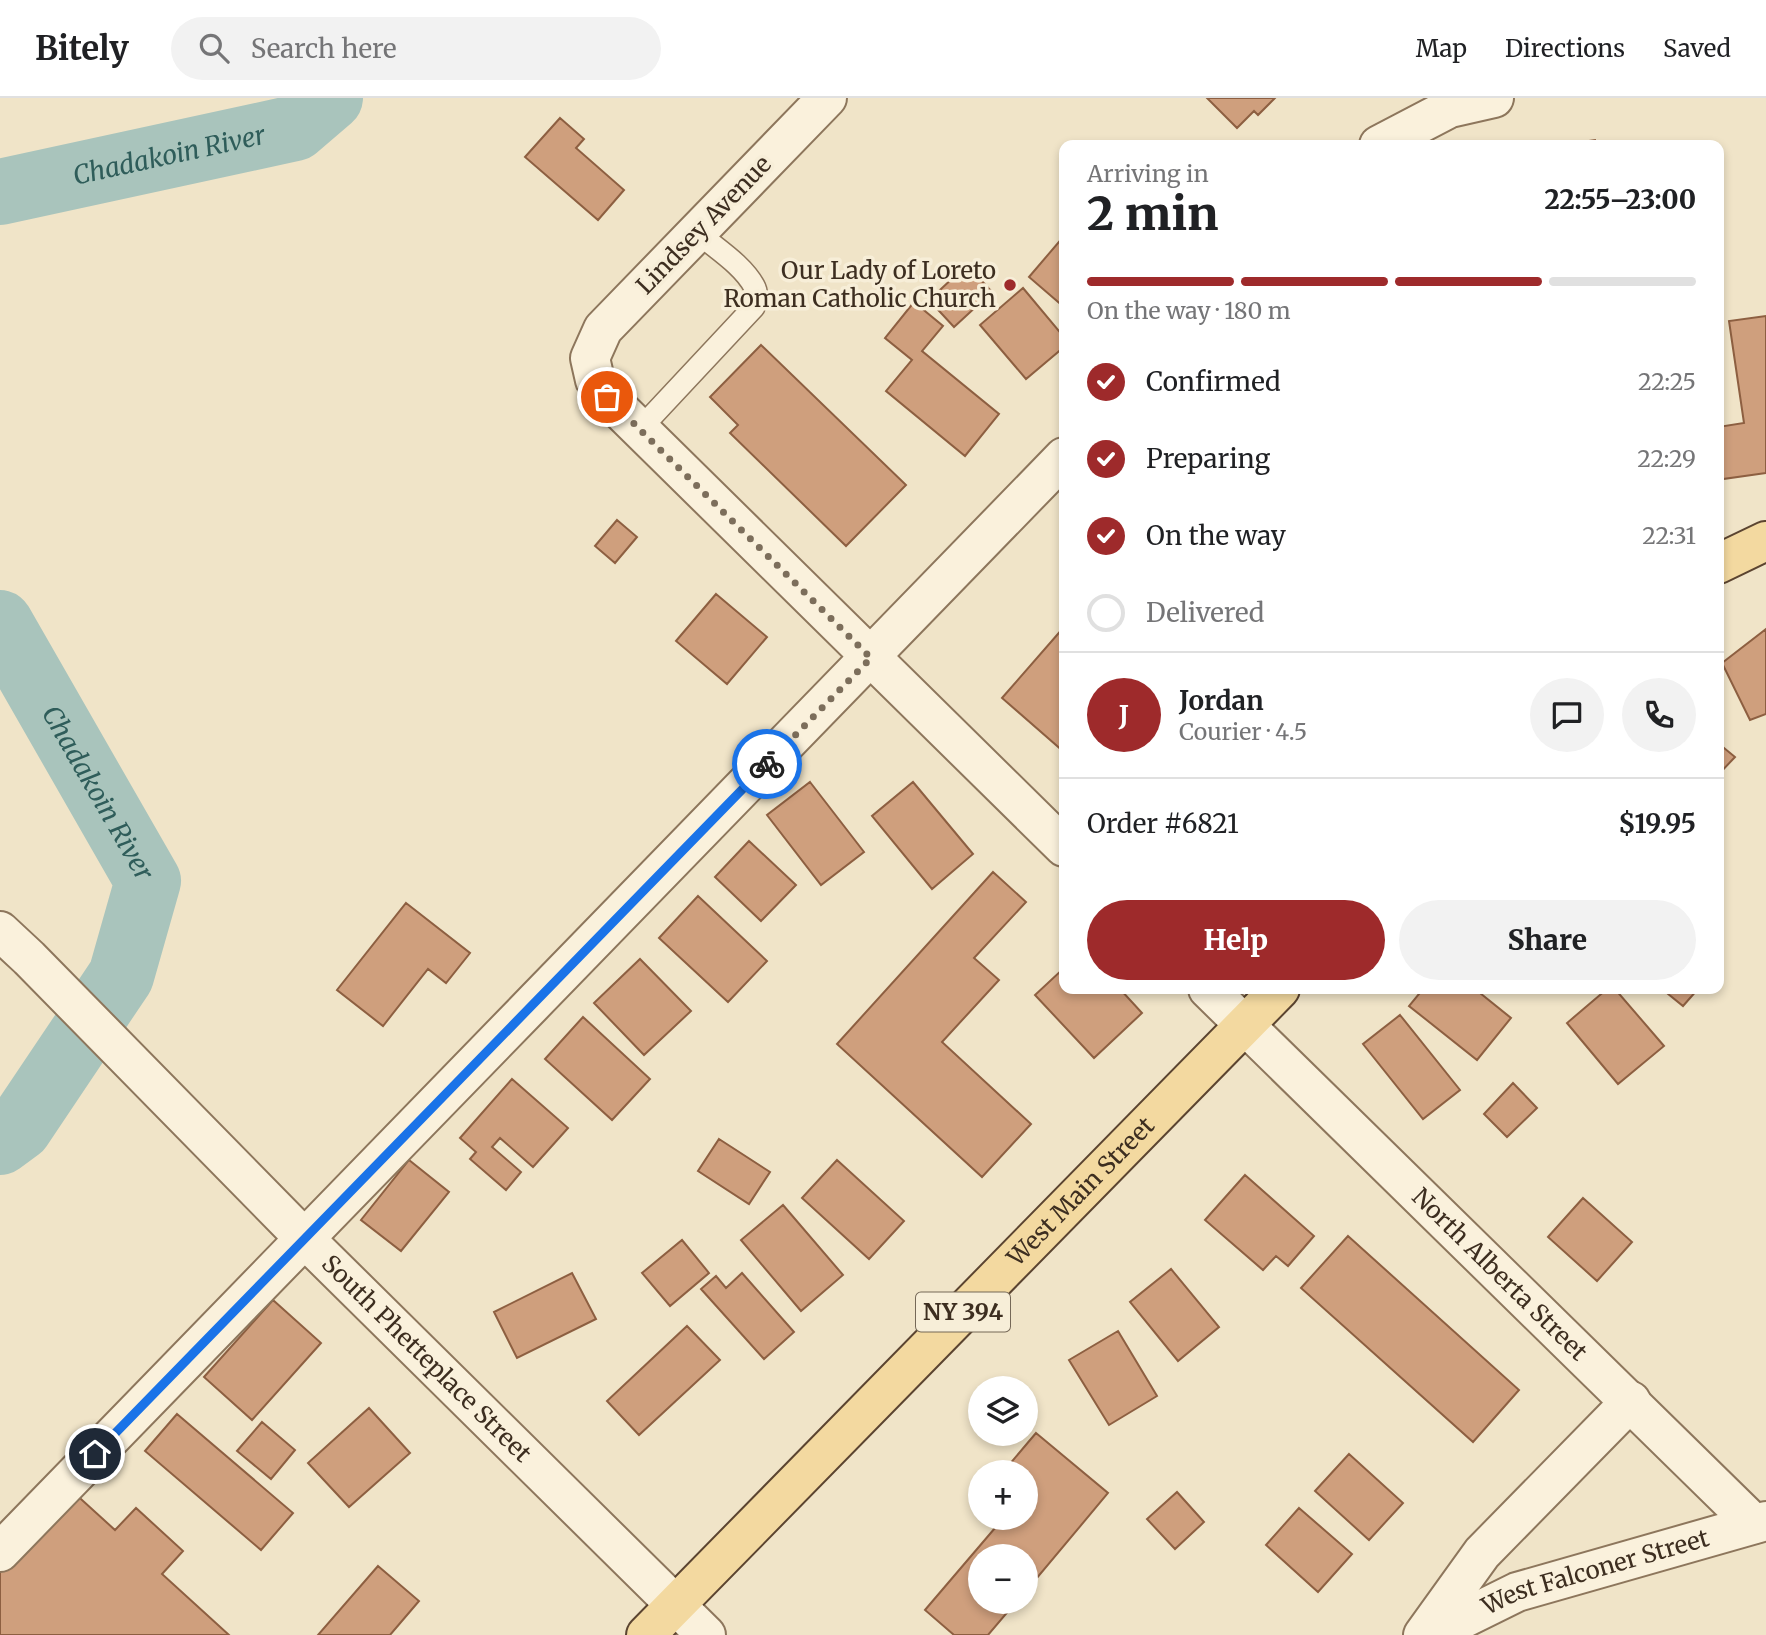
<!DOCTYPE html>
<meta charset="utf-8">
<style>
body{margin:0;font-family:Merriweather,serif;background:#f2f2f2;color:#202124;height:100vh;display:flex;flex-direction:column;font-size:26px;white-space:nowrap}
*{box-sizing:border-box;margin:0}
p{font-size:23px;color:#757577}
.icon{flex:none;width:38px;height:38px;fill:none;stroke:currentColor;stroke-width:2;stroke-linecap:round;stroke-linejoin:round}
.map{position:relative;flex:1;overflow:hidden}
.details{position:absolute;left:1059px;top:42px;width:665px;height:854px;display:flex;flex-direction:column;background:#fff;border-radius:14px;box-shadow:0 4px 10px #0003}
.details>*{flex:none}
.buttons{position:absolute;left:968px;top:1278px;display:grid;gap:14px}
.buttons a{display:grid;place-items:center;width:70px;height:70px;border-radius:50%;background:#fff;box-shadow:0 4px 10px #0003;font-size:35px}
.pin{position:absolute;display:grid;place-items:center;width:60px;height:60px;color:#fff;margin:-30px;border:4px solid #fff;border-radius:50%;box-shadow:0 2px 7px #0007}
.courier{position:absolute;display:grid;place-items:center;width:70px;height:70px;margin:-35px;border:5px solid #1a73e8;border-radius:50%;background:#fff;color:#222;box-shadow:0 2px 9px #0007}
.headline em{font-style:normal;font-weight:800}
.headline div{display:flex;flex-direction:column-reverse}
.headline{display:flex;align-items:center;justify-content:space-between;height:119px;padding:0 28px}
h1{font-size:46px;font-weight:800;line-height:52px}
.bar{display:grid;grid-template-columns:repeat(4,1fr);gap:10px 7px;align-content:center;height:84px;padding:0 28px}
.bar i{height:9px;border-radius:5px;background:#e0e0e0}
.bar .current{background:#9e2a2b}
.bar p{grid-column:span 4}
.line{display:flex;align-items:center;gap:18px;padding:0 28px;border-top:2px solid #e0e0e0}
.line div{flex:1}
.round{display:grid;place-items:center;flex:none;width:74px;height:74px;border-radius:37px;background:#f2f2f2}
ol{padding:0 28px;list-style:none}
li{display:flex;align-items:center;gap:21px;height:77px}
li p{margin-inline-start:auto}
li .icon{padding:7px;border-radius:50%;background:#9e2a2b;color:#fff;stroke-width:4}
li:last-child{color:#757577}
li i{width:38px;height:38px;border:4px solid #e0e0e0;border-radius:50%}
.button{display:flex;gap:14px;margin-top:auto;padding:14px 28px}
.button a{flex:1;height:80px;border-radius:42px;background:#9e2a2b;color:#fff;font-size:28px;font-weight:800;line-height:80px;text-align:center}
.button a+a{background:#f2f2f2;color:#202124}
header{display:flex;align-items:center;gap:42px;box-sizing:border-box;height:98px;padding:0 35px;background:#fff;border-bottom:2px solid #e0e0e0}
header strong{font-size:33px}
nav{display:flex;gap:38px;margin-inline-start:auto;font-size:24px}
.search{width:490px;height:63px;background:#f2f2f2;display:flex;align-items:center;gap:18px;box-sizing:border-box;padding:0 24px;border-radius:38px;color:#757577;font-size:26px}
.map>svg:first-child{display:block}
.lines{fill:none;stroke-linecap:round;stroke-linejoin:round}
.river{stroke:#a9c4bc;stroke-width:66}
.building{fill:#cf9f7d;stroke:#8d5f41;stroke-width:2}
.lane-casing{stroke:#8d765c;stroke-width:24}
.street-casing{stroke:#8d765c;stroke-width:42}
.primary-casing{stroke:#5b4430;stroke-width:42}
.lane{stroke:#faf1dc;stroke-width:21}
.street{stroke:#faf1dc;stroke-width:38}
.primary{stroke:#f3d9a0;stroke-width:38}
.done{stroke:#7c6e5b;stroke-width:7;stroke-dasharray:0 12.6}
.route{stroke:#1a73e8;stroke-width:9}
.poi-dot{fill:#9e2a2b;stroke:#f7eed8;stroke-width:2.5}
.labels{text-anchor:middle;stroke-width:7;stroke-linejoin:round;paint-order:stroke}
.shield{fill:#f7eed8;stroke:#756857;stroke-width:2}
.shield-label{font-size:23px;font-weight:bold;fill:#3d2e20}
.street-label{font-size:24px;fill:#3d2e20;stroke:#f7eed8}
.poi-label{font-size:24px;fill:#3d2e20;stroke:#f7eed8;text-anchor:end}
.water-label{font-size:26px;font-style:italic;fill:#2f5d5a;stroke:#f7eed8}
</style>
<header>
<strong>Bitely</strong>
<div class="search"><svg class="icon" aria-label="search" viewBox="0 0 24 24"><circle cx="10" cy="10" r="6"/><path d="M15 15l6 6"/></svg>Search here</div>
<nav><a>Map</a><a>Directions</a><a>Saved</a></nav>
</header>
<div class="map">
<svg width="1766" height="1537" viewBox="0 0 1766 1537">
<rect width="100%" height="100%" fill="#f0e4c8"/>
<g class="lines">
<g class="river">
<path id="s1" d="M 0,94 L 295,30 L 330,0"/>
<path id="s2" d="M 0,525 L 148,783 L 121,878 L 19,1030 L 0,1044"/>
</g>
</g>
<path class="building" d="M 1207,0 L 1275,0 L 1258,17 L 1254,13 L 1237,30 Z
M 560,20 L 584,41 L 576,50 L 624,92 L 598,122 L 525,59 Z
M 1595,42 L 1596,47 L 1560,47 Z
M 1064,138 L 1064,209 L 1029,179 Z
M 967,167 L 992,194 L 954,229 L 929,202 Z
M 1023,190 L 1064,239 L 1064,249 L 1026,281 L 980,227 Z
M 914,204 L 943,228 L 922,253 L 999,316 L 965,358 L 886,293 L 912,262 L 885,240 Z
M 1766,218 L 1766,375 L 1723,381 L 1718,329 L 1744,325 L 1729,223 Z
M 761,247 L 906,387 L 846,448 L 730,335 L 738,327 L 710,299 Z
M 617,422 L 637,439 L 615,465 L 595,448 Z
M 716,496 L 767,539 L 727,586 L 676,543 Z
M 1064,529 L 1064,654 L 1002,600 Z
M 1766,531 L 1766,616 L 1750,622 L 1722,565 Z
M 1718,645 L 1735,659 L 1718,677 Z
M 810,684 L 864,754 L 821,787 L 767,717 Z
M 913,684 L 973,756 L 932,791 L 872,718 Z
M 749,743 L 796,787 L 761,823 L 715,779 Z
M 993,774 L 1026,804 L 974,860 L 999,882 L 942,944 L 1031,1026 L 982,1079 L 837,946 Z
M 698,798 L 767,863 L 728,904 L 659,840 Z
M 406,805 L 470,855 L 446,885 L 428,871 L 383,928 L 337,892 Z
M 640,861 L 691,913 L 644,957 L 594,905 Z
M 1064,870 L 1064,891 L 1120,891 L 1142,915 L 1094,960 L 1035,897 Z
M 1423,891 L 1475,891 L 1511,920 L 1477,962 L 1409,908 Z
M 1607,891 L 1615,891 L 1664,948 L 1618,986 L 1567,925 Z
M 1662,891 L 1698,891 L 1683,908 Z
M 1400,917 L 1460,992 L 1423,1021 L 1363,946 Z
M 583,919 L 650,981 L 612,1022 L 545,961 Z
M 512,981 L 568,1030 L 533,1069 L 500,1040 L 492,1049 L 521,1074 L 506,1092 L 470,1061 L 476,1054 L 460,1040 Z
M 1513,985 L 1537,1010 L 1507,1039 L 1484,1016 Z
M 719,1041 L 770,1074 L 749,1106 L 698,1073 Z
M 409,1062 L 449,1094 L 401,1153 L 361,1122 Z
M 837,1062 L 904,1123 L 869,1161 L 802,1100 Z
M 1245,1077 L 1314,1138 L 1288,1168 L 1276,1158 L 1263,1172 L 1205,1122 Z
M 1583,1100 L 1632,1144 L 1597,1183 L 1548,1139 Z
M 783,1107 L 843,1177 L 801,1213 L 741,1142 Z
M 1348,1138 L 1519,1292 L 1473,1344 L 1301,1190 Z
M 682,1142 L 709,1175 L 670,1208 L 642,1175 Z
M 1171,1171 L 1219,1229 L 1178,1263 L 1130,1204 Z
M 572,1175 L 596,1221 L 517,1260 L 494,1214 Z
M 742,1175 L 794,1234 L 764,1261 L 701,1191 L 716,1178 L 726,1190 Z
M 273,1202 L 321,1245 L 252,1322 L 204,1279 Z
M 687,1228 L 720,1262 L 639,1337 L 607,1303 Z
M 1118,1233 L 1157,1298 L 1109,1327 L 1069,1262 Z
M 369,1310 L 410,1355 L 349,1409 L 308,1365 Z
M 177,1316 L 293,1415 L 261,1452 L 145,1353 Z
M 262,1324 L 295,1352 L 271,1381 L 237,1353 Z
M 1036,1335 L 1108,1395 L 1026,1493 L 1026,1458 L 980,1458 L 980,1503 L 1017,1503 L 988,1537 L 954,1537 L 925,1512 L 995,1430 L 983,1419 L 1026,1419 L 1026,1374 L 1003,1374 Z
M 1349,1356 L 1403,1405 L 1369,1442 L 1315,1393 Z
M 71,1392 L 115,1432 L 136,1410 L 183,1453 L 162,1476 L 229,1537 L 0,1537 L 0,1470 Z
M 1177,1394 L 1204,1424 L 1175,1451 L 1147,1421 Z
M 980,1401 L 980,1417 L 972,1410 Z
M 1299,1410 L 1352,1456 L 1318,1494 L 1266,1447 Z
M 378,1468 L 419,1503 L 390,1537 L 318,1537 Z"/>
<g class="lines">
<defs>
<path id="lane" d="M 639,332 L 754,209 C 756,202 758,195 754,188 C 742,166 715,150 697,134"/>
<g id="street">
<path d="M 827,0 L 603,231 L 590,260 L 595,282 L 607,299 L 1064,749"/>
<path d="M 1379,47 L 1450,10 L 1494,0"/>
<path id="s3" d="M 0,833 L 29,860 L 303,1139 L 706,1537"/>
<path id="s4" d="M 1208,891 L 1754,1426"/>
<path d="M 0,1454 C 353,1087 711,726 1064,359"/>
<path d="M 1423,1537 L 1482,1455 L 1631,1303"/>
<path id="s5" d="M 1430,1537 L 1517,1494 L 1766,1423"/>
</g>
<g id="primary">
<path d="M 1718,466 L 1766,443"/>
<path id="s6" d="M 646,1537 L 1280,891"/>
</g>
</defs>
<use href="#lane" class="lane-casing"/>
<use href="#street" class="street-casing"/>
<use href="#primary" class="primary-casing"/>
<use href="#lane" class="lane"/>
<use href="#street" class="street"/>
<use href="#primary" class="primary"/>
</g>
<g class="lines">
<path class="done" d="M 607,299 L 871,560 L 767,666"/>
<path class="route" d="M 95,1356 L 767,666"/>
</g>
<circle class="poi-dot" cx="1010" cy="187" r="7"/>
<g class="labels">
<rect class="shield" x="916" y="1194.5" width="94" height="39" rx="5"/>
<g class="shield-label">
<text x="963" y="1222">NY 394</text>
</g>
<g class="street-label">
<text transform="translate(704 127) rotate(-46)" y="8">Lindsey Avenue</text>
<text dy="8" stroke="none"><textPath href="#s6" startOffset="621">West Main Street</textPath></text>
<text dy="8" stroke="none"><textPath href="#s4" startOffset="408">North Alberta Street</textPath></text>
<text dy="8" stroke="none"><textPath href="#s3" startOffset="604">South Phetteplace Street</textPath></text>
<text dy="8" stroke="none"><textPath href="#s5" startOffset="178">West Falconer Street</textPath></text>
</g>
<g class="poi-label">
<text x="996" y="181">Our Lady of Loreto<tspan x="996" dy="28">Roman Catholic Church</tspan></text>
</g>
<g class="water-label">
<text dy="9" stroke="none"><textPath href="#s1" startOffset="173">Chadakoin River</textPath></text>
<text dy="9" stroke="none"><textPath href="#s2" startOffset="196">Chadakoin River</textPath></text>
</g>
</g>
</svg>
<div class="buttons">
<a><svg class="icon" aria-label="layers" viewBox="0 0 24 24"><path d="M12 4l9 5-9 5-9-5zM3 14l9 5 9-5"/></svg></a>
<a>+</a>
<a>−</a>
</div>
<div class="pin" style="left:607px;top:299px;background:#ea580c"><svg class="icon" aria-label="bag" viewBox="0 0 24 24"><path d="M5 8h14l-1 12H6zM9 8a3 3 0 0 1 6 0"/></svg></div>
<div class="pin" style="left:95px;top:1356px;background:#1f2937"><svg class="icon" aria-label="home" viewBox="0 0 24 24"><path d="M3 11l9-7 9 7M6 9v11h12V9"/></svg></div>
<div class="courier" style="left:767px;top:666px"><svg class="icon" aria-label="bike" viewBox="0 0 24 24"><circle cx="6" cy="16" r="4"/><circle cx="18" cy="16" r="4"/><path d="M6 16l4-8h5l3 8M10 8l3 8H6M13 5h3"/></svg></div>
<section class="details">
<div class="headline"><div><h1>2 min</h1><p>Arriving in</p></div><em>22:55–23:00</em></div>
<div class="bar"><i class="current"></i><i class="current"></i><i class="current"></i><i></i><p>On the way · 180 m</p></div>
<ol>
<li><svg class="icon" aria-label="check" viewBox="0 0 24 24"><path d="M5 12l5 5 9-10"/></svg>Confirmed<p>22:25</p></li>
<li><svg class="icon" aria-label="check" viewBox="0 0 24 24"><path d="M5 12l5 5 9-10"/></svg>Preparing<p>22:29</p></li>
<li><svg class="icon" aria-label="check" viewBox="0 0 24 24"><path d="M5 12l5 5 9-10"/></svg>On the way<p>22:31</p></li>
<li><i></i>Delivered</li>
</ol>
<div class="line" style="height:126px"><b class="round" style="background:#9e2a2b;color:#fff">J</b><div><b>Jordan</b><p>Courier · 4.5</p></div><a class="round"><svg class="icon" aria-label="chat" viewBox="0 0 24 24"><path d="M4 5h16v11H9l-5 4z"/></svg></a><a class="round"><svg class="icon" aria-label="phone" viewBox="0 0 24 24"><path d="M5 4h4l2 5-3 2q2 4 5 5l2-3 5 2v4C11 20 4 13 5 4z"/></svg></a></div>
<div class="line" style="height:91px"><div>Order #6821</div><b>$19.95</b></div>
<div class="button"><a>Help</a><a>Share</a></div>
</section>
</div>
